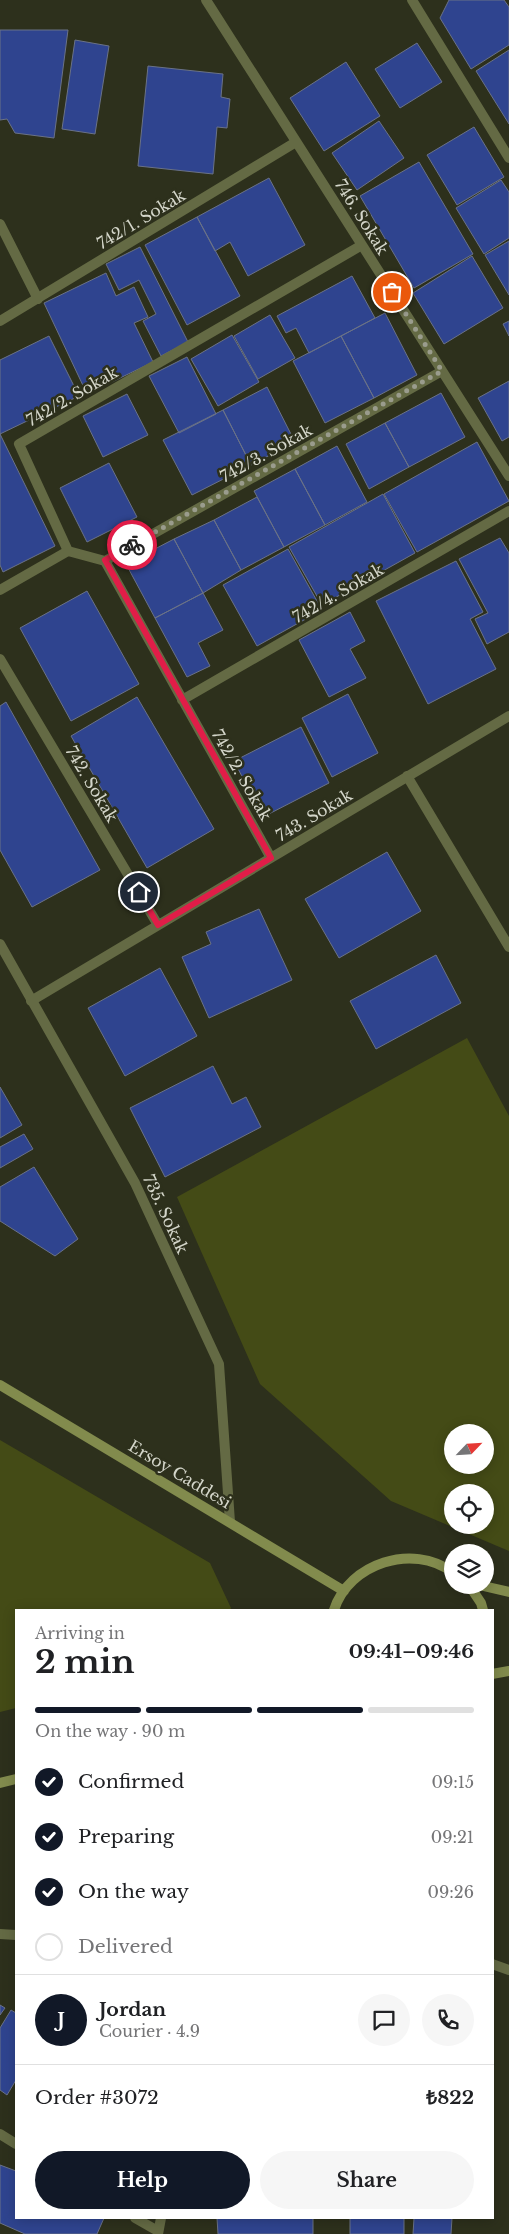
<!DOCTYPE html>
<meta charset="utf-8">
<style>
body{margin:0;font-family:"Libre Baskerville",serif;background:#f6f6f6;color:#202124;height:100vh;display:flex;flex-direction:column;font-size:19px;white-space:nowrap}
*{box-sizing:border-box;margin:0}
p{font-size:16px;color:#757577}
.icon{flex:none;width:28px;height:28px;fill:none;stroke:currentColor;stroke-width:2;stroke-linecap:round;stroke-linejoin:round}
.map{position:relative;flex:1;overflow:hidden}
.panel{position:absolute;left:15px;top:1609px;width:479px;height:610px;display:flex;flex-direction:column;background:#fff;border-radius:0px;box-shadow:0 2px 12px #0003}
.panel>*{flex:none}
.needle{width:32px;rotate:65deg}
.controls{position:absolute;left:444px;top:1424px;display:grid;gap:10px}
.controls a{display:grid;place-items:center;width:50px;height:50px;border-radius:50%;background:#fff;box-shadow:0 2px 12px #0003;font-size:25px}
.pin{position:absolute;display:grid;place-items:center;width:42px;height:42px;color:#fff;margin:-21px;border:2px solid #fff;border-radius:50%;box-shadow:0 1px 5px #0007}
.courier{position:absolute;display:grid;place-items:center;width:50px;height:50px;margin:-25px;border:4px solid #e11d48;border-radius:50%;background:#fff;color:#222;box-shadow:0 1px 6px #0007}
.summary em{font-style:normal;font-weight:700}
.summary div{display:flex;flex-direction:column-reverse}
.summary{display:flex;align-items:center;justify-content:space-between;height:85px;padding:0 20px}
h1{font-size:32px;font-weight:700;line-height:38px}
.bar{display:grid;grid-template-columns:repeat(4,1fr);gap:8px 5px;align-content:center;height:60px;padding:0 20px}
.bar i{height:6px;border-radius:4px;background:#e0e0e0}
.bar .current{background:#111827}
.bar p{grid-column:span 4}
.line{display:flex;align-items:center;gap:12px;padding:0 20px;border-top:1px solid #e0e0e0}
.line div{flex:1}
.round{display:grid;place-items:center;flex:none;width:52px;height:52px;border-radius:26px;background:#f6f6f6}
ol{padding:0 20px;list-style:none}
li{display:flex;align-items:center;gap:15px;height:55px}
li p{margin-inline-start:auto}
li .icon{padding:5px;border-radius:50%;background:#111827;color:#fff;stroke-width:4}
li:last-child{color:#757577}
li i{width:28px;height:28px;border:2px solid #e0e0e0;border-radius:50%}
.primary-button{display:flex;gap:10px;margin-top:auto;padding:10px 20px}
.primary-button a{flex:1;height:58px;border-radius:30px;background:#111827;color:#fff;font-size:20px;font-weight:700;line-height:58px;text-align:center}
.primary-button a+a{background:#f6f6f6;color:#202124}
.map>svg:first-child{display:block}
.green{fill:#444b16;fill-rule:evenodd}
.building{fill:#2f448f;stroke:#6a7287}
.lines{fill:none;stroke-linecap:round;stroke-linejoin:round}
.street{stroke:#646a44;stroke-width:10}
.secondary{stroke:#828b4d;stroke-width:10}
.done{stroke:#9a9c8d;stroke-width:5;stroke-dasharray:0 9}
.route{stroke:#e11d48;stroke-width:6}
.labels{text-anchor:middle;stroke-width:5;stroke-linejoin:round;paint-order:stroke}
.street-label{font-size:16px;fill:#d4d6ca;stroke:#2d301c}
</style>
<div class="map">
<svg width="509" height="2234" viewBox="0 0 509 2234">
<rect width="100%" height="100%" fill="#2d301c"/>
<path class="green" d="M 467,1038 L 509,1116 L 509,1551 L 391,1501 L 260,1384 L 177,1197 ZM 452,1432 L 485,1432 L 485,1465 L 452,1465 ZM 452,1492 L 485,1492 L 485,1525 L 452,1525 Z
M 0,1440 L 210,1563 L 231,1608 L 230,1610 L 16,1610 L 16,1708 L 0,1712 Z"/>
<path class="building" d="M 449,0 L 504,0 L 509,7 L 509,45 L 471,69 L 440,18 Z
M 0,30 L 68,30 L 54,138 L 15,133 L 7,119 L 0,120 Z
M 75,40 L 109,46 L 95,134 L 62,129 Z
M 417,43 L 442,82 L 400,108 L 375,69 Z
M 509,50 L 509,124 L 476,71 Z
M 346,62 L 380,116 L 324,151 L 290,98 Z
M 148,66 L 223,74 L 221,97 L 230,99 L 227,128 L 217,127 L 213,174 L 138,166 Z
M 379,121 L 404,158 L 357,190 L 332,153 Z
M 474,127 L 504,177 L 457,205 L 427,155 Z
M 419,162 L 473,254 L 414,288 L 360,196 Z
M 269,178 L 305,245 L 248,276 L 230,242 L 215,251 L 197,217 Z
M 501,180 L 509,192 L 509,238 L 484,254 L 456,208 Z
M 197,217 L 240,296 L 187,325 L 145,245 Z
M 509,241 L 509,295 L 485,255 Z
M 140,247 L 188,342 L 161,356 L 143,321 L 156,314 L 139,280 L 119,290 L 106,264 Z
M 472,256 L 503,308 L 444,344 L 413,293 Z
M 106,273 L 116,296 L 134,287 L 148,317 L 134,323 L 153,362 L 87,394 L 44,303 Z
M 352,276 L 375,318 L 309,353 L 296,328 L 286,333 L 277,316 Z
M 385,313 L 417,375 L 374,398 L 341,336 Z
M 270,315 L 295,358 L 258,379 L 234,336 Z
M 509,321 L 509,336 L 503,324 Z
M 232,335 L 259,382 L 218,406 L 191,359 Z
M 49,336 L 79,396 L 0,434 L 55,546 L 3,572 L 0,565 L 0,360 Z
M 341,336 L 374,398 L 325,423 L 293,361 Z
M 187,357 L 216,414 L 179,433 L 149,376 Z
M 509,381 L 509,437 L 502,441 L 478,398 Z
M 267,387 L 295,442 L 251,465 L 223,410 Z
M 441,393 L 465,437 L 409,467 L 385,423 Z
M 127,394 L 148,435 L 103,457 L 83,416 Z
M 223,410 L 251,465 L 192,495 L 163,440 Z
M 385,423 L 409,467 L 369,489 L 346,444 Z
M 477,442 L 509,501 L 417,552 L 384,494 Z
M 337,446 L 367,502 L 325,525 L 295,469 Z
M 109,463 L 137,517 L 87,542 L 60,488 Z
M 295,469 L 325,525 L 284,547 L 254,491 Z
M 383,494 L 415,553 L 322,605 L 289,547 Z
M 257,497 L 284,547 L 241,570 L 214,520 Z
M 214,520 L 241,570 L 203,593 L 174,539 Z
M 500,538 L 509,553 L 509,632 L 487,644 L 475,619 L 488,613 L 459,559 Z
M 174,539 L 203,593 L 155,618 L 126,564 Z
M 288,549 L 322,610 L 257,646 L 223,585 Z
M 456,561 L 483,612 L 470,619 L 496,669 L 428,704 L 376,601 Z
M 87,591 L 139,684 L 71,721 L 20,628 Z
M 203,593 L 223,630 L 198,643 L 210,666 L 187,677 L 155,618 Z
M 350,612 L 365,641 L 350,649 L 366,678 L 329,697 L 299,640 Z
M 348,694 L 378,753 L 332,777 L 302,718 Z
M 137,697 L 214,829 L 147,868 L 71,736 Z
M 6,702 L 100,870 L 32,907 L 0,850 L 0,706 Z
M 301,727 L 329,783 L 263,817 L 234,761 Z
M 387,852 L 421,911 L 339,958 L 305,899 Z
M 259,909 L 292,980 L 209,1018 L 182,957 L 211,944 L 206,932 Z
M 436,955 L 461,1003 L 376,1049 L 350,1001 Z
M 160,968 L 197,1036 L 125,1076 L 88,1008 Z
M 213,1066 L 232,1104 L 246,1097 L 261,1127 L 165,1177 L 130,1108 Z
M 0,1087 L 22,1125 L 0,1138 Z
M 24,1134 L 33,1149 L 0,1168 L 0,1147 Z
M 34,1167 L 78,1239 L 55,1256 L 0,1221 L 0,1187 Z
M 0,2005 L 5,2008 L 0,2015 Z
M 11,2010 L 16,2013 L 16,2080 L 7,2095 L 0,2090 L 0,2028 Z
M 0,2165 L 16,2171 L 16,2218 L 104,2218 L 97,2234 L 25,2234 L 0,2223 Z
M 217,2218 L 313,2218 L 313,2234 L 218,2234 Z
M 350,2218 L 404,2218 L 404,2234 L 350,2234 Z
M 414,2218 L 452,2218 L 451,2234 L 413,2234 Z"/>
<g class="lines">
<path class="street" d="M 206,0 L 509,476
M 412,0 L 509,158
M 0,224 L 38,299
M 0,321 L 296,142
M 105,561 L 442,371
M 0,590 L 68,551
M 0,659 L 158,925
M 182,700 L 509,511
M 407,776 L 509,947
M 271,858 L 105,561 L 68,551 L 19,444 L 362,245
M 0,944 L 135,1183 L 219,1364 L 230,1522
M 31,1001 L 509,716
M 0,1934 L 16,1935
M 492,1964 L 509,1970
M 0,2134 L 16,2144
M 135,2218 L 158,2231
M 158,2234 L 161,2218"/>
<path class="secondary" d="M 0,1385 L 344,1591
M 469,1585 L 481,1603 L 483,1610
M 479,1585 L 509,1592
M 334,1610 C 349,1563 413,1543 452,1572
M 492,1674 L 509,1671
M 0,1783 L 16,1779"/>
</g>
<g class="lines">
<path class="done" d="M 132,545 L 442,371 L 392,292"/>
<path class="route" d="M 132,545 L 105,560 L 271,858 L 158,925 L 139,892"/>
</g>
<g class="labels">
<g class="street-label">
<text transform="translate(362 217) rotate(58)" y="6">746. Sokak</text>
<text transform="translate(141 219) rotate(-31)" y="6">742/1. Sokak</text>
<text transform="translate(72 396) rotate(-30)" y="6">742/2. Sokak</text>
<text transform="translate(266 453) rotate(-29)" y="6">742/3. Sokak</text>
<text transform="translate(338 593) rotate(-30)" y="6">742/4. Sokak</text>
<text transform="translate(242 775) rotate(60)" y="6">742/2. Sokak</text>
<text transform="translate(92 784) rotate(59)" y="6">742. Sokak</text>
<text transform="translate(314 815) rotate(-31)" y="6">743. Sokak</text>
<text transform="translate(166 1214) rotate(65)" y="6">735. Sokak</text>
<text transform="translate(180 1474) rotate(31)" y="6">Ersoy Caddesi</text>
</g>
</g>
</svg>
<div class="controls">
<a><svg class="needle" viewBox="-14 -14 28 28"><path d="M0-13l5 13h-10z" fill="#e53935"/><path d="M0 13l5-13h-10z" fill="#757577"/></svg></a>
<a><svg class="icon" aria-label="locate" viewBox="0 0 24 24"><circle cx="12" cy="12" r="6"/><path d="M12 2v4M12 18v4M2 12h4M18 12h4"/></svg></a>
<a><svg class="icon" aria-label="layers" viewBox="0 0 24 24"><path d="M12 4l9 5-9 5-9-5zM3 14l9 5 9-5"/></svg></a>
</div>
<div class="pin" style="left:392px;top:292px;background:#ea580c"><svg class="icon" aria-label="bag" viewBox="0 0 24 24"><path d="M5 8h14l-1 12H6zM9 8a3 3 0 0 1 6 0"/></svg></div>
<div class="pin" style="left:139px;top:892px;background:#1f2937"><svg class="icon" aria-label="home" viewBox="0 0 24 24"><path d="M3 11l9-7 9 7M6 9v11h12V9"/></svg></div>
<div class="courier" style="left:132px;top:545px"><svg class="icon" aria-label="bike" viewBox="0 0 24 24"><circle cx="6" cy="16" r="4"/><circle cx="18" cy="16" r="4"/><path d="M6 16l4-8h5l3 8M10 8l3 8H6M13 5h3"/></svg></div>
<section class="panel">
<div class="summary"><div><h1>2 min</h1><p>Arriving in</p></div><em>09:41–09:46</em></div>
<div class="bar"><i class="current"></i><i class="current"></i><i class="current"></i><i></i><p>On the way · 90 m</p></div>
<ol>
<li><svg class="icon" aria-label="check" viewBox="0 0 24 24"><path d="M5 12l5 5 9-10"/></svg>Confirmed<p>09:15</p></li>
<li><svg class="icon" aria-label="check" viewBox="0 0 24 24"><path d="M5 12l5 5 9-10"/></svg>Preparing<p>09:21</p></li>
<li><svg class="icon" aria-label="check" viewBox="0 0 24 24"><path d="M5 12l5 5 9-10"/></svg>On the way<p>09:26</p></li>
<li><i></i>Delivered</li>
</ol>
<div class="line" style="height:90px"><b class="round" style="background:#111827;color:#fff">J</b><div><b>Jordan</b><p>Courier · 4.9</p></div><a class="round"><svg class="icon" aria-label="chat" viewBox="0 0 24 24"><path d="M4 5h16v11H9l-5 4z"/></svg></a><a class="round"><svg class="icon" aria-label="phone" viewBox="0 0 24 24"><path d="M5 4h4l2 5-3 2q2 4 5 5l2-3 5 2v4C11 20 4 13 5 4z"/></svg></a></div>
<div class="line" style="height:65px"><div>Order #3072</div><b>₺822</b></div>
<div class="primary-button"><a>Help</a><a>Share</a></div>
</section>
</div>
